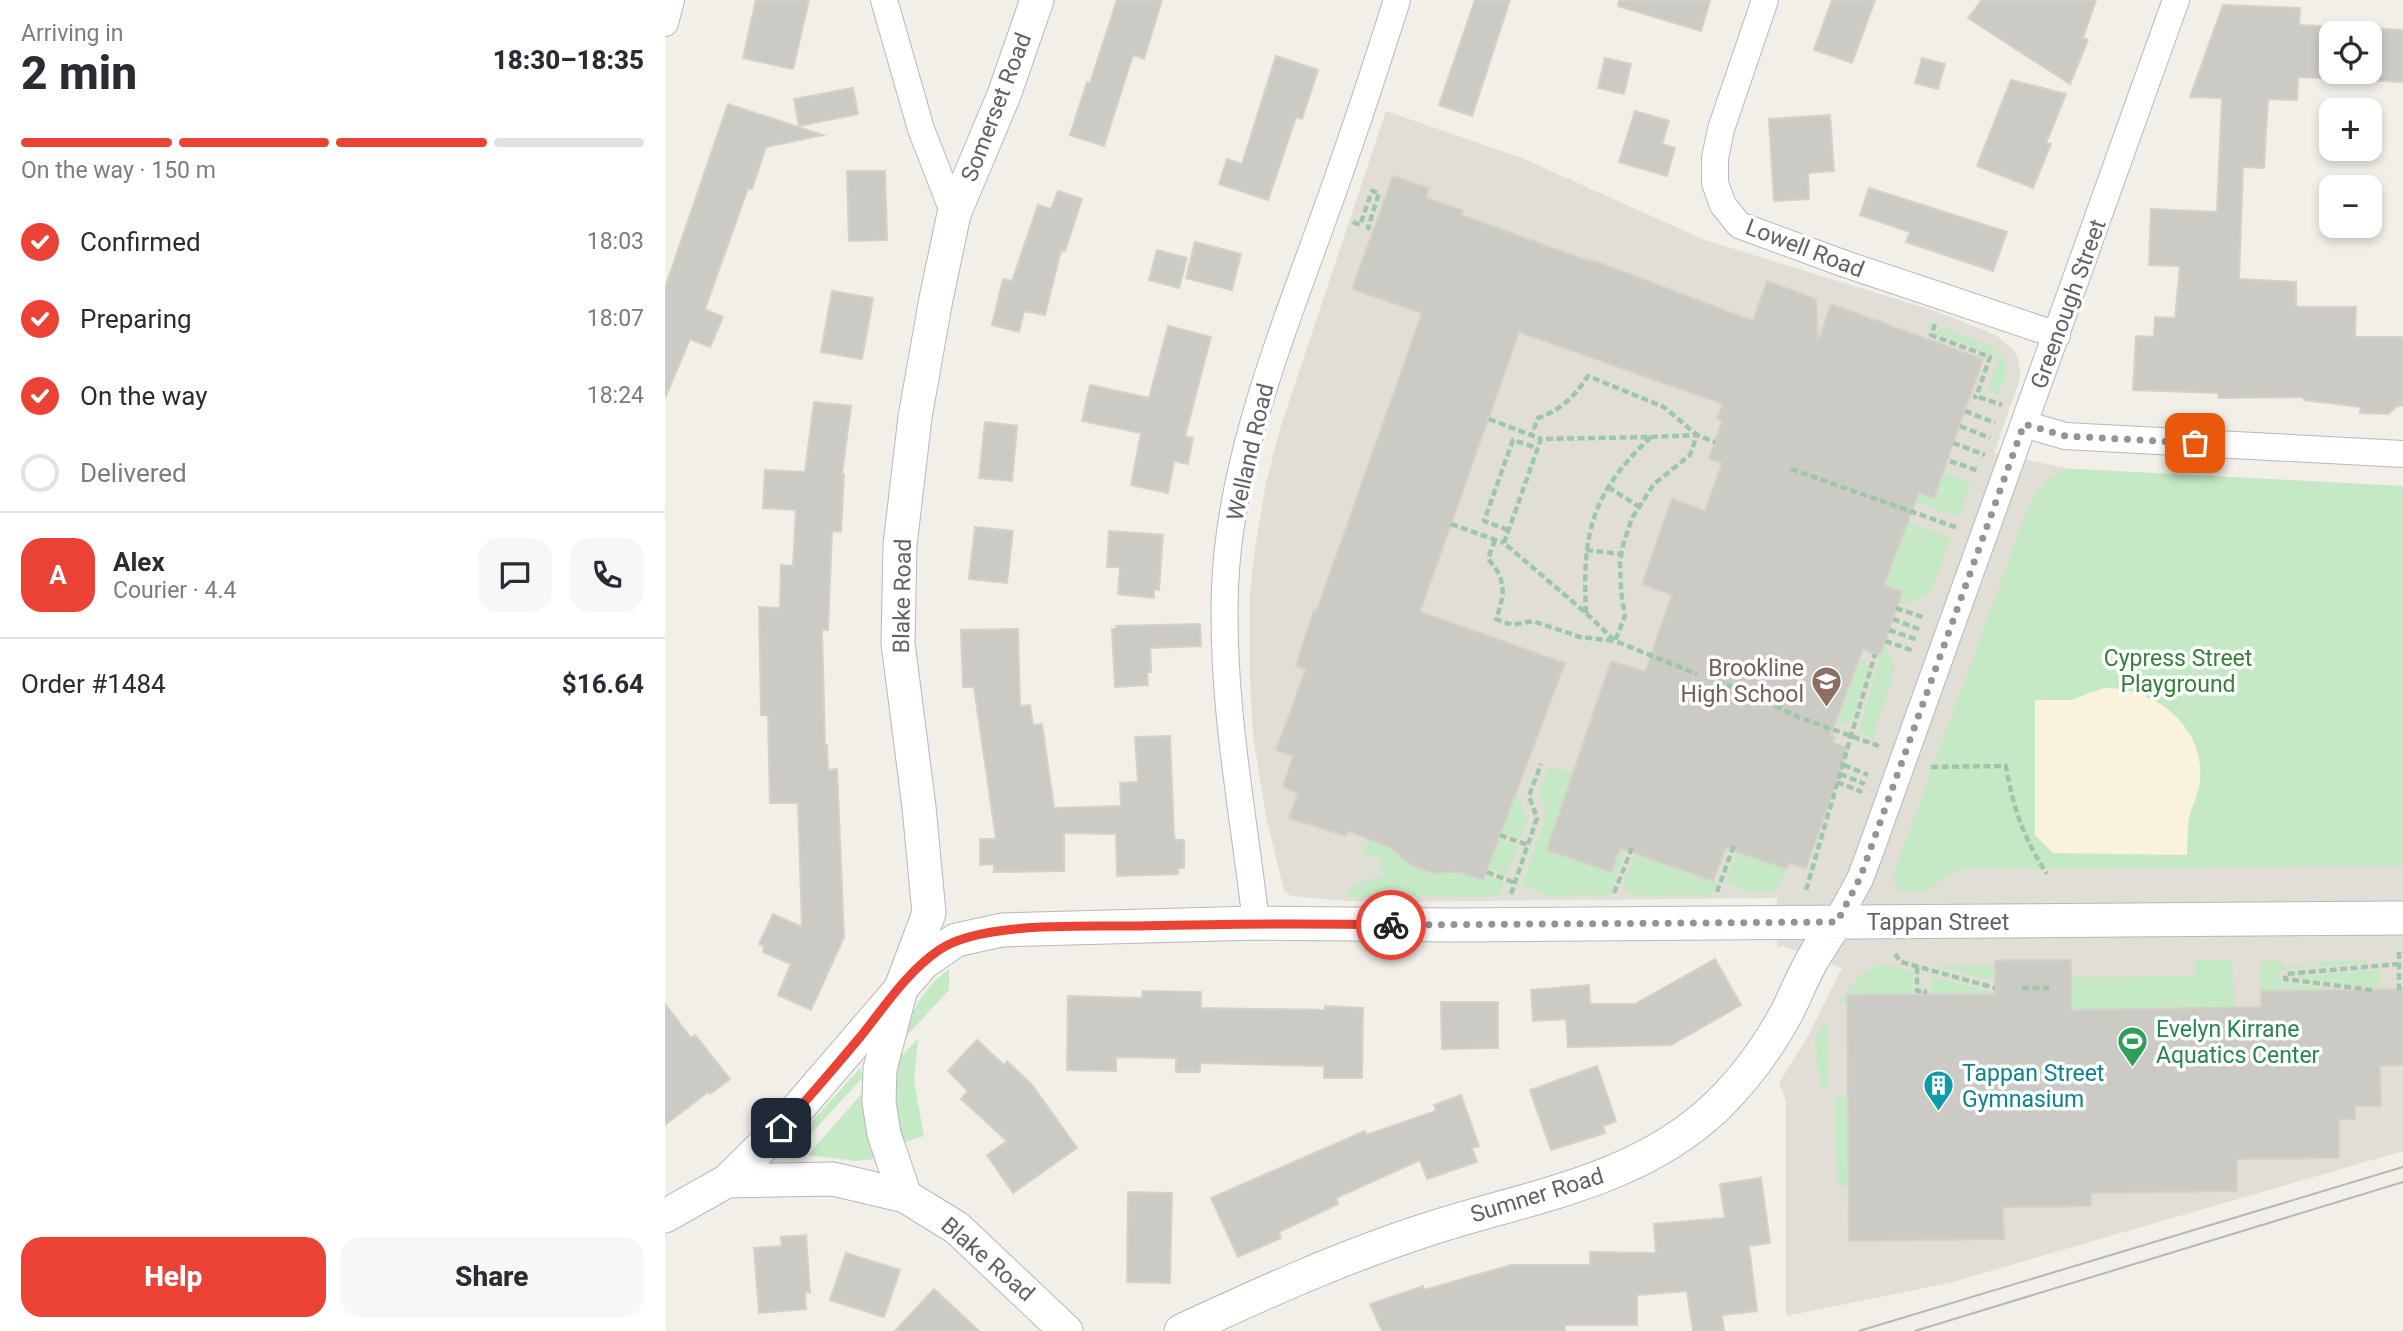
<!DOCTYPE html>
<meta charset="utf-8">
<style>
body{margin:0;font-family:Roboto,sans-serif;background:#f7f7f7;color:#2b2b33;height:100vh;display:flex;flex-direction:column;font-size:26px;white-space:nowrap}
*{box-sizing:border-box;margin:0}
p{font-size:23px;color:#7c7c81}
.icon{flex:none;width:38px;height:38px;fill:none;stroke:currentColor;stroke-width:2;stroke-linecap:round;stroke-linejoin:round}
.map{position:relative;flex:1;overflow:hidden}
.details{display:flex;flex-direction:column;background:#fff;width:665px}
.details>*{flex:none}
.fabs{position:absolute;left:1654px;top:21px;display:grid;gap:14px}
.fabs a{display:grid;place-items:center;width:63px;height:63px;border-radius:14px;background:#fff;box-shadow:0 4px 10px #0003;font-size:35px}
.pin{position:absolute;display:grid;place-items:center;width:60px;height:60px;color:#fff;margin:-30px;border-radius:14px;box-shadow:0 4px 10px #0006}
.courier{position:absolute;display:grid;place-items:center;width:70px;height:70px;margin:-35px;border:5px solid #ea4335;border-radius:50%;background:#fff;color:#222;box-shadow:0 2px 9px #0007}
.summary em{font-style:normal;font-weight:800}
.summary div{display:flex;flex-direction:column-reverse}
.summary{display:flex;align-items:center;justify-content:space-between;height:119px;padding:0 21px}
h1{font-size:46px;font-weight:800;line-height:52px}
.bar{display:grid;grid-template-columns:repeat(4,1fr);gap:10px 7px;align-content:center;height:84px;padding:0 21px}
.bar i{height:9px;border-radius:5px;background:#e1e1e2}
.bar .current{background:#ea4335}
.bar p{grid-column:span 4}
.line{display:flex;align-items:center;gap:18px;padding:0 21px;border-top:2px solid #e1e1e2}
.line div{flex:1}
.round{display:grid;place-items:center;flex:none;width:74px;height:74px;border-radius:21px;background:#f7f7f7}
ol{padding:0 21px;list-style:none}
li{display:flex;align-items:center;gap:21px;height:77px}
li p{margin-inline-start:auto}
li .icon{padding:7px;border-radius:50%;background:#ea4335;color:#fff;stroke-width:4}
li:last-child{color:#7c7c81}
li i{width:38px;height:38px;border:4px solid #e1e1e2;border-radius:50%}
.primary-button{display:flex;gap:14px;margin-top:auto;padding:14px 21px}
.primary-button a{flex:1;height:80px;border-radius:21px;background:#ea4335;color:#fff;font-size:28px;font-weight:800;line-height:80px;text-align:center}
.primary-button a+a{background:#f7f7f7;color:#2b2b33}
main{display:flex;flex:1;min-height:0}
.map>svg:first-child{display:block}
.education{fill:#e1ded6}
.green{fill:#c5e8c5}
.sand{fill:#fbf3d9}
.building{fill:#cccac5;stroke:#d6d1c6;stroke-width:2;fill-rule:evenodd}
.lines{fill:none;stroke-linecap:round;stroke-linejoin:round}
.minor-casing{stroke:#b5b8bc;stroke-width:28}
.tertiary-casing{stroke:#b5b8bc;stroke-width:35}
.path{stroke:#9cc7a9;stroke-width:4.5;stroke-dasharray:7 3.5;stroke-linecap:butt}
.minor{stroke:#fff;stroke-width:26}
.tertiary{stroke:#fff;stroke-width:33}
.tram{stroke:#b6b7b8;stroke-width:2}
.done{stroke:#929495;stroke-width:7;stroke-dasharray:0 12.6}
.route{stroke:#ea4335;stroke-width:9}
.labels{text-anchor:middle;stroke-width:7;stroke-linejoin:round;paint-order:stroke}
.street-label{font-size:23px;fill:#5f6368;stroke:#fff}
.park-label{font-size:23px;fill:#348238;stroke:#fff}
.education-label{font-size:23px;fill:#785e54;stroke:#fff;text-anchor:end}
.leisure-label{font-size:23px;fill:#27864d;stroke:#fff;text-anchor:start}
.culture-label{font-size:23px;fill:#0d838f;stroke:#fff;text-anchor:start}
</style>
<main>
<section class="details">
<div class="summary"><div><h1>2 min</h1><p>Arriving in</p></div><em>18:30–18:35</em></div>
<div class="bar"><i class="current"></i><i class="current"></i><i class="current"></i><i></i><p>On the way · 150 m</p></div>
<ol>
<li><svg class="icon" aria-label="check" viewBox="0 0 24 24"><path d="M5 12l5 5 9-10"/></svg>Confirmed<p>18:03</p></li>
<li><svg class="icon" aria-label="check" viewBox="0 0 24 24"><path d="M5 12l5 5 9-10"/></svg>Preparing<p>18:07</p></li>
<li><svg class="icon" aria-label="check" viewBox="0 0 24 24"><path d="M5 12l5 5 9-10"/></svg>On the way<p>18:24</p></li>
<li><i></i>Delivered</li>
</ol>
<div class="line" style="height:126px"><b class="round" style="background:#ea4335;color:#fff">A</b><div><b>Alex</b><p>Courier · 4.4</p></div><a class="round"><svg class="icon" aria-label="chat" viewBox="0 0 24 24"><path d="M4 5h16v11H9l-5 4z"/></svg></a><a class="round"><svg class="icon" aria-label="phone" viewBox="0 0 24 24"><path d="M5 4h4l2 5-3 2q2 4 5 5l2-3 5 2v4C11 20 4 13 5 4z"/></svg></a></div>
<div class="line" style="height:91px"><div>Order #1484</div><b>$16.64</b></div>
<div class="primary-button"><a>Help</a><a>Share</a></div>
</section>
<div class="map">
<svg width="1738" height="1331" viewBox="0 0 1738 1331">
<rect width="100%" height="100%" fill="#f1efe8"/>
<path class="education" d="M 721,111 L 857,158 L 1040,240 L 1270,311 L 1331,335 L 1349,350 L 1354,362 L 1355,373 L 1354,382 L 1329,453 L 1406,469 L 1738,486 L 1738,1151 L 1284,1283 L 1121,1316 L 1121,1101 L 1114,1083 L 1143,1036 L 1177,968 L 1118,946 L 1112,948 L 1112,898 L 723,902 L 682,901 L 626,896 L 619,891 L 601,816 L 588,735 L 585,681 L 585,590 L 591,543 L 601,483 L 615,429 Z"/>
<path class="green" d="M 1275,327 C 1293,334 1342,345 1341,368 C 1341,377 1336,387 1333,395 L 1323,388 L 1334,357 L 1272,334 Z
M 1129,459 L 1182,467 L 1269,498 L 1278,473 L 1306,483 L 1294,517 Z
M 1411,469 L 1738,486 L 1738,866 L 1296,869 C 1274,879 1256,902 1231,889 L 1228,878 L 1236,854 L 1364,505 C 1377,486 1386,470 1411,469 Z
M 1123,478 L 1286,538 L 1266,591 C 1259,599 1243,605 1233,603 Z
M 1218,646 L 1221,647 L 1230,668 L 1208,738 L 1194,732 Z
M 1195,659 L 1200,661 L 1203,668 L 1188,718 L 1181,724 L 1167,724 L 1115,685 L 1178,704 Z
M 884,766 L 908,773 L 882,850 L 946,872 L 954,851 L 960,853 L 945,895 L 885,896 L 857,885 L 882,814 L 874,795 Z
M 852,791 L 862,820 L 855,838 L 836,832 Z
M 703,839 L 725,847 L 739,860 L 756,869 L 767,873 L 794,872 L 818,880 L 820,876 L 839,882 L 834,894 L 830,896 L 682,897 L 687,885 L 719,875 L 714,854 L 697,858 Z
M 834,839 L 853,846 L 841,875 L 823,868 Z
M 972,849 L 986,859 L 1052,882 L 1047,895 L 974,896 L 957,889 Z
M 1072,852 L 1122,869 C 1108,905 1090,893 1061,882 Z
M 1530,960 L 1567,960 L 1570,1007 L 1406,1010 L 1406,977 L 1529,976 Z
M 1702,960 L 1702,963 L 1699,963 L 1615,970 L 1615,982 L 1680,990 L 1596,991 L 1595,961 L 1618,961 L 1619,966 L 1651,966 L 1652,961 Z
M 1216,964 L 1248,971 L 1248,994 L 1183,995 L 1183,1004 L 1173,1003 L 1195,975 Z
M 1267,966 L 1330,966 L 1330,981 Z
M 284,969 L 284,990 L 235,1043 C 246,1013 257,989 284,969 Z
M 1714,970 L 1714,988 L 1629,977 Z
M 1266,976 L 1330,993 L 1330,994 L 1266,994 Z
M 1162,1019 L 1163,1087 L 1156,1087 L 1150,1040 Z
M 253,1039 L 249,1081 L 259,1136 L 237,1143 L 231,1111 L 232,1060 Z
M 195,1068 L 198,1077 L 133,1148 L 133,1137 Z
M 200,1090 L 208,1159 L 192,1161 L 143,1155 Z
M 1170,1097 L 1183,1097 L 1184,1186 L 1172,1186 Z"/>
<path class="sand" d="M 1439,688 C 1491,688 1540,726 1535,781 C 1534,794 1527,805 1524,818 C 1522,829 1523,843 1522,855 L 1388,853 L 1370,835 L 1370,700 L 1406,700 Z"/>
<path class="building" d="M 91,0 L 144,0 L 128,69 L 78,58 Z
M 452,0 L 497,0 L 479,59 L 468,55 L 439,146 L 405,135 L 422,82 L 425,83 Z
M 810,0 L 845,0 L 807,116 L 774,105 Z
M 954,0 L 1045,0 L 1036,31 L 953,6 Z
M 1167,0 L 1210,0 L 1187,63 L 1149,50 Z
M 1317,0 L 1431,0 L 1418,38 L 1423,40 L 1405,84 L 1303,18 Z
M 1558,5 L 1635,8 L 1634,25 L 1738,30 L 1738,82 L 1633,77 L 1632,100 L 1603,99 L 1599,168 L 1578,167 L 1574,279 L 1631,282 L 1631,307 L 1691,307 L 1690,337 L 1738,337 L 1738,405 L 1731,407 L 1723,414 L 1695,413 L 1696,407 L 1639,400 L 1639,397 L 1554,398 L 1553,393 L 1468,390 L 1471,336 L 1489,337 L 1490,317 L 1510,318 L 1515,266 L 1484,265 L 1486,209 L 1552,212 L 1557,98 L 1525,97 ZM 1666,33 L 1704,33 L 1704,72 L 1666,72 Z
M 611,56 L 653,70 L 637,119 L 631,117 L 603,200 L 554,184 L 562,159 L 577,164 Z
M 940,58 L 966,64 L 959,94 L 933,88 Z
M 1257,58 L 1280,64 L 1273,89 L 1250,83 Z
M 1346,80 L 1401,94 L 1381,143 L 1386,144 L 1368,188 L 1312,166 Z
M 188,88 L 193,114 L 134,126 L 129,99 Z
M 63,104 L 158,135 L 101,147 L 87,189 L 83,188 L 40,309 L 58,317 L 45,347 L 25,339 L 0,398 L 0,288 Z
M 970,111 L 1004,121 L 997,144 L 1010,148 L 1002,176 L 954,162 Z
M 1165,115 L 1169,171 L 1143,173 L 1144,199 L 1109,201 L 1104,119 Z
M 182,171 L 220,171 L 222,240 L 184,241 Z
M 728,176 L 764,188 L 761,198 L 798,210 L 796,215 L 927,262 L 927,260 L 1088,321 L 1102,281 L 1151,299 L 1153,342 L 1166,304 L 1318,359 L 1269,498 L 1254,493 L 1219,585 L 1237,592 L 1215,656 L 1198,649 L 1166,735 L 1170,737 L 1168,742 L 1183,748 L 1141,868 L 1124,863 L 1122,869 L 1061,848 L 1048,881 L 955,848 L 946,872 L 882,850 L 946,661 L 980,672 L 1007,595 L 977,584 L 1007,499 L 1040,511 L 1057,463 L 1044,459 L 1057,421 L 1052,419 L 1058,404 L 854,332 L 755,612 L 900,663 L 818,880 L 794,872 L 767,873 L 746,865 L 725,847 L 683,831 L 681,836 L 624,818 L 633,793 L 618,787 L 628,756 L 611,750 L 641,669 L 631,666 L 649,609 L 652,610 L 757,313 L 687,289 Z
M 1204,188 L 1342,232 L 1328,271 L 1241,242 L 1245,232 L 1195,215 Z
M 393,191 L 417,199 L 400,251 L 396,250 L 380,315 L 359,311 L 354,332 L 327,325 L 338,279 L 347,281 L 373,205 L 386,209 Z
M 530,242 L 576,254 L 567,290 L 521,278 Z
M 492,250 L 522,258 L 514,288 L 484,280 Z
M 167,291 L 208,298 L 197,359 L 156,352 Z
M 503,326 L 546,337 L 520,436 L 528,438 L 523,464 L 509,461 L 503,493 L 466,485 L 476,433 L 417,421 L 425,385 L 484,398 Z
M 149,402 L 186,406 L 177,474 L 179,474 L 176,532 L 167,531 L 163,630 L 157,630 L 160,745 L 162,745 L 163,770 L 172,769 L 179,937 L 146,1010 L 113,995 L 126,964 L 98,952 L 99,946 L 94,944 L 108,914 L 137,927 L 133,803 L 105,803 L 103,715 L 96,715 L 94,607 L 115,608 L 116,565 L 128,566 L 131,510 L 98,508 L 100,470 L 140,472 Z
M 320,422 L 352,426 L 347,481 L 314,478 Z
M 310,527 L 348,531 L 342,583 L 304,579 Z
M 444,531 L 498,535 L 494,590 L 489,589 L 489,598 L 453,594 L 455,567 L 442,567 Z
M 535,624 L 536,646 L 485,648 L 486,672 L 482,672 L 483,685 L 450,687 L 447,629 L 451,629 L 451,626 Z
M 353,629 L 355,706 L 365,705 L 368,725 L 377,724 L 389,808 L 456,806 L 455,783 L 473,782 L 470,737 L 505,736 L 509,835 L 510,840 L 519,840 L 519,868 L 513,868 L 513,874 L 452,876 L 451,834 L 399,833 L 399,871 L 329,872 L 329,864 L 315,865 L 315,839 L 331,839 L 309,687 L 298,687 L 296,630 Z
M 1050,959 L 1076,1005 L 1006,1045 L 903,1047 L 901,1019 L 868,1021 L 866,990 L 924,985 L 925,1004 L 970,1004 Z
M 1345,960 L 1406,960 L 1406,1010 L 1596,1007 L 1596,991 L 1738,989 L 1738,1065 L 1715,1066 L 1716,1106 L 1690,1106 L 1690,1119 L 1674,1119 L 1674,1158 L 1572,1159 L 1572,1191 L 1426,1193 L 1426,1206 L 1338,1207 L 1339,1239 L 1184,1241 L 1182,995 L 1330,994 L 1330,961 Z
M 478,991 L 536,992 L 536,1008 L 660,1010 L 660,1006 L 698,1008 L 697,1078 L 659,1078 L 659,1066 L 535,1063 L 535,1072 L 511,1072 L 511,1058 L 451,1057 L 451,1071 L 402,1070 L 403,996 L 477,998 Z
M 776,1002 L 833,1002 L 833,1048 L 777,1049 Z
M 0,1004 L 26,1038 L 30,1035 L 65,1079 L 45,1094 L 43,1092 L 0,1125 Z
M 312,1040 L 339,1065 L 342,1061 L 367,1085 L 412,1148 L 348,1193 L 322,1155 L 342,1141 L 296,1099 L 303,1091 L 283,1071 Z
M 932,1066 L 951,1121 L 938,1126 L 940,1133 L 886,1150 L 865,1090 Z
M 796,1095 L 814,1146 L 807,1148 L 812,1162 L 762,1179 L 755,1160 L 671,1198 L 673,1204 L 614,1232 L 616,1238 L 573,1257 L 546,1198 L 700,1131 L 701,1135 L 771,1111 L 769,1105 Z
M 1096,1178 L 1105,1243 L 1084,1246 L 1092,1311 L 1057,1315 L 1059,1331 L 1028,1331 L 1022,1291 L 972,1295 L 972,1325 L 900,1325 L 900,1331 L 717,1331 L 705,1304 L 758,1286 L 759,1290 L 846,1265 L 925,1265 L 925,1252 L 991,1253 L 989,1224 L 1060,1218 L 1055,1184 Z
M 463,1192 L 507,1193 L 505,1283 L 462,1282 Z
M 141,1235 L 145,1293 L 140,1291 L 141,1309 L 94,1313 L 89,1248 L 117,1246 L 116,1237 Z
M 181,1253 L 235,1270 L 219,1317 L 165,1300 Z
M 269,1289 L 314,1331 L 230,1331 Z"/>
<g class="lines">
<defs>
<path id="minor" d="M 219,0 L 256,129 L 289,214
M 1100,0 L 1056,129 L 1050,158 L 1050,183 L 1058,205 L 1074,225 L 1180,264 L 1392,335
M 0,23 L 6,0
M 1359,424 L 1400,436 L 1738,454
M 1172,921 L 1195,879 L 1204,855 L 1511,0
M 591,923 C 578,809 556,703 560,587 C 565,463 614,341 656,225 C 683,151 708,76 732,0"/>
<path id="tertiary" d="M 62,1181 L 168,1179 L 240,1196 L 292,1228 L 401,1331
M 240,1196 L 219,1134 L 214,1102 L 215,1069 L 237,985 L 264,913 L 254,807 L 233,643 L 235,545 L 250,417 L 271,299 L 289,214 L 339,95 L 372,0
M 0,1216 L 62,1181 L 116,1128 L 258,963 L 291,940 L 337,930 L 591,923 L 789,925 L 1738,918
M 516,1331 C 596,1294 677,1257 761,1230 C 861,1197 971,1183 1051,1107 C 1078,1081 1103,1047 1121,1014 C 1131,995 1138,975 1149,957 C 1156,945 1164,933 1172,921"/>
</defs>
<use href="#minor" class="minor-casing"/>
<use href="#tertiary" class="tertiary-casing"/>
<path class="path" d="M 688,222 L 695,225 L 707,191 L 714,193 L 703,228 L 705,229
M 1270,324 L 1266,335 L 1325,357 L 1311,397 L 1308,396
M 1314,397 L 1337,405
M 1300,411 L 1330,423
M 824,419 L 876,439
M 1295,426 L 1325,438
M 986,437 L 1032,435 L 1050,442
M 1288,443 L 1320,455
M 1285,461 L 1314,471
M 1126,469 L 1293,528
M 943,487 L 973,506
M 786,524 L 839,543
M 843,530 L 819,521 L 848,440 L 872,448
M 830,540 L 823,559 C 842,580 840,594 831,619 L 847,625 L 868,621 L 915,637 L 950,641 L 960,616 L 956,591 L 955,562 L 958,545 L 967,518 L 989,484 L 1025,455 L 1032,435 L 999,407 L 923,376 C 910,396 896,410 873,418 L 866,436
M 921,550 L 956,554
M 1231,608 L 1260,618
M 921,613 C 917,534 926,493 986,437 L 876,439 L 839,543 L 921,613 L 950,641 L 1032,674
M 1228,619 L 1256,630
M 1224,630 L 1253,640
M 1220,641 L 1249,651
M 1052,681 L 1098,700 L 1133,717 L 1214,746
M 1179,765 L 1203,775
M 1266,767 L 1341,766 C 1347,806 1360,841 1382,874
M 1175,774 L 1200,784
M 1172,782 L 1197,792
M 835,835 L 863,845
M 822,872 L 850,883
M 1141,890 L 1210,654
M 1052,892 L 1069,845
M 949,893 L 967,848
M 846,894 L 872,818 L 864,796 L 876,764
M 1734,952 L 1734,990
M 1230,954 L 1236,962 L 1330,988
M 1252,967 L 1252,991 L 1260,991 L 1260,994
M 1357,988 L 1384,988
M 1707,990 L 1620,979 L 1621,974 L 1734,964"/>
<use href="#minor" class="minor"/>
<use href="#tertiary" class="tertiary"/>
<path class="tram" d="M 1194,1331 L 1738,1167
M 1250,1331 L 1738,1182"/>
</g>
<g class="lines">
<path class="done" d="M 726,925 L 1172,922 L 1195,878 L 1359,424 L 1400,436 L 1530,443"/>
<path class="route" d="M 116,1128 C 144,1098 170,1067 196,1036 C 220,1006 242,972 274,950 C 316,921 419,927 471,926 C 556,924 641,923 726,925"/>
</g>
<defs>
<symbol id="school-pin" viewBox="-11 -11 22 30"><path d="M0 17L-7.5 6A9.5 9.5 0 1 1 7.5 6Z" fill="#8d6e63" stroke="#fff"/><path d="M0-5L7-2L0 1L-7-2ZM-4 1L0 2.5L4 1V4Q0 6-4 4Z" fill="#fff"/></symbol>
<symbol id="stadium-pin" viewBox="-11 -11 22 30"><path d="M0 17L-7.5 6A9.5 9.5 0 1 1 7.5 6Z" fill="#2e9e5b" stroke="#fff"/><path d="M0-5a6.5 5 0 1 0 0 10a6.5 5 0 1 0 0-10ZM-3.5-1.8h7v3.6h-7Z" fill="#fff"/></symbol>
<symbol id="building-pin" viewBox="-11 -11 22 30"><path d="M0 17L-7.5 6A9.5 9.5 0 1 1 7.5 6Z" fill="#0f9aa8" stroke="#fff"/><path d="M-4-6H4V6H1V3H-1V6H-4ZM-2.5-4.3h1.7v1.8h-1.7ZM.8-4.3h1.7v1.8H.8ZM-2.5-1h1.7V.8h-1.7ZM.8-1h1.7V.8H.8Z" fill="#fff"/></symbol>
</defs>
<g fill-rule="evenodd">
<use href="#school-pin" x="1144" y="664" width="35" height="47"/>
<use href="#stadium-pin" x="1450" y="1024" width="35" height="47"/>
<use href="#building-pin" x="1256" y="1068" width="35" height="47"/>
</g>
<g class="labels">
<g class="street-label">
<text transform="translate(331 107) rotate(-69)" y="8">Somerset Road</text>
<text transform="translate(1140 248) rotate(21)" y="8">Lowell Road</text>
<text transform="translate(1403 304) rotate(-70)" y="8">Greenough Street</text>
<text transform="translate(585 452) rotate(-77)" y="8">Welland Road</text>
<text transform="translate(237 596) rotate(-89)" y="8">Blake Road</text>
<text x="1273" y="930">Tappan Street</text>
<text transform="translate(872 1195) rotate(-17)" y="8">Sumner Road</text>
<text transform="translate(323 1259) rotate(41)" y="8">Blake Road</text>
</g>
<g class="park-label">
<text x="1513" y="666">Cypress Street<tspan x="1513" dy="26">Playground</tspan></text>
</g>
<g class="education-label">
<text x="1139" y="676">Brookline<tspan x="1139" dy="26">High School</tspan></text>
</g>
<g class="leisure-label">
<text x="1491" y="1037">Evelyn Kirrane<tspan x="1491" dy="26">Aquatics Center</tspan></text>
</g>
<g class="culture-label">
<text x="1297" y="1081">Tappan Street<tspan x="1297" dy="26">Gymnasium</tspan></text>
</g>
</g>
</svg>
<div class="fabs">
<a><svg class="icon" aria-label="locate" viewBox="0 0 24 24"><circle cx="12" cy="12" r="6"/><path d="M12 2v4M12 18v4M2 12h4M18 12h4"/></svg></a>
<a>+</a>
<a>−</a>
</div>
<div class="pin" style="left:1530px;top:443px;background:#ea580c"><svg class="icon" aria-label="bag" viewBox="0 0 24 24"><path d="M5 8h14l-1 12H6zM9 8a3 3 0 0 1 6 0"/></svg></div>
<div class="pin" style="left:116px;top:1128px;background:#1f2937"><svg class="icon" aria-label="home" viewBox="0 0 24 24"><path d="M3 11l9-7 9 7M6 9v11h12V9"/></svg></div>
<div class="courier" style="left:726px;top:925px"><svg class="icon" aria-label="bike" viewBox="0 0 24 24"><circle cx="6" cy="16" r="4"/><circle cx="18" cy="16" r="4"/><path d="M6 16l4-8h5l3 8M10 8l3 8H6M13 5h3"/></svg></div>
</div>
</main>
